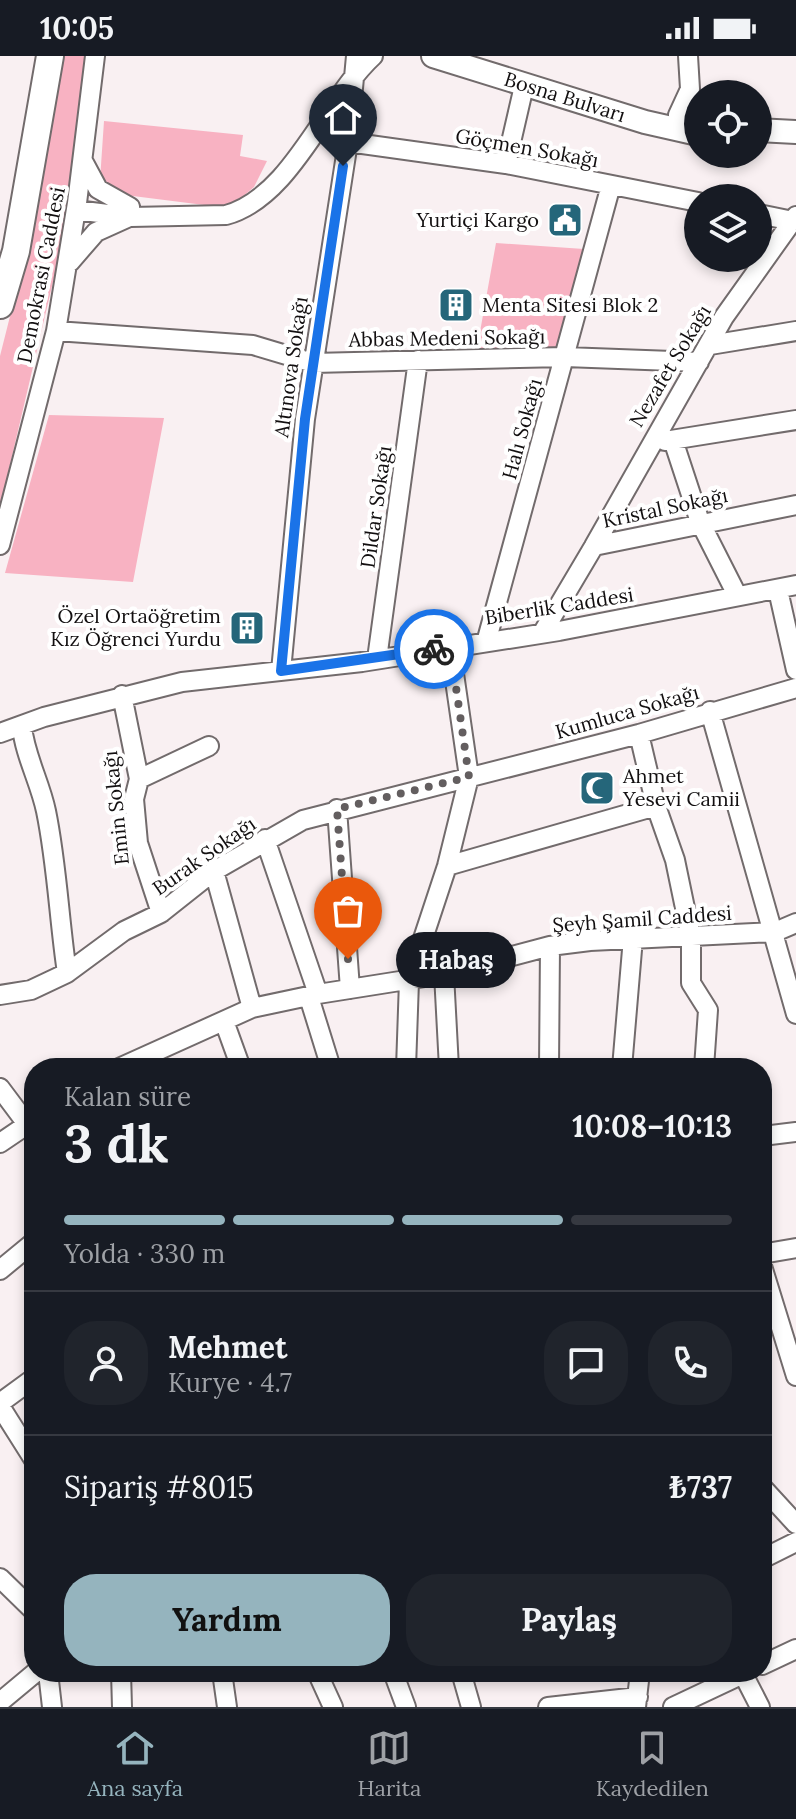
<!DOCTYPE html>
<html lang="tr">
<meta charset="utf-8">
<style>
body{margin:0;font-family:Lora,serif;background:#20242c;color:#f1f3f6;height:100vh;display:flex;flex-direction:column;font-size:30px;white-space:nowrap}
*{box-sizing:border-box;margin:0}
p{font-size:26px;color:#9ea1a6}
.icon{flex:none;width:44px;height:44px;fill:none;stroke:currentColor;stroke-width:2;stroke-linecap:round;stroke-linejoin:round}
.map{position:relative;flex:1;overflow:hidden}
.side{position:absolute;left:24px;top:1002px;width:748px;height:624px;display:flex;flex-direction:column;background:#171b24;border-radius:32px;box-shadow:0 4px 12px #0003}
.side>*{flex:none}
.buttons{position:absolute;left:684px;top:24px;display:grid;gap:16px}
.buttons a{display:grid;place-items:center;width:88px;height:88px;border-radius:50%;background:#171b24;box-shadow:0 4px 12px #0003;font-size:40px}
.pin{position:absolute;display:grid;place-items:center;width:68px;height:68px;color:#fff;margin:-82px -34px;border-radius:50% 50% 50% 0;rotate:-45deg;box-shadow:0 0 8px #0007}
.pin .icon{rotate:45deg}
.courier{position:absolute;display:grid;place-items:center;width:80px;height:80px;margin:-40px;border:6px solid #1a73e8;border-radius:50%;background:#fff;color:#222;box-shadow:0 2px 10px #0007}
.bubble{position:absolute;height:56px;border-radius:28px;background:#171b24;box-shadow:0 4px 12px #0003;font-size:26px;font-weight:700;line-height:56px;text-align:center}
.overview em{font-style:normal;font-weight:700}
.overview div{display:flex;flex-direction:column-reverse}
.overview{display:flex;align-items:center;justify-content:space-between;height:136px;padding:0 40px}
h1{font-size:52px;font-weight:700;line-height:60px}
.bar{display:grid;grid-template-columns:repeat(4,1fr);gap:12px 8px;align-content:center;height:96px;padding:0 40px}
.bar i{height:10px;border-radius:6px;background:#363941}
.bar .on{background:#95b4be}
.bar p{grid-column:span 4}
.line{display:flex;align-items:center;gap:20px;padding:0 40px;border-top:2px solid #363941}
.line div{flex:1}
.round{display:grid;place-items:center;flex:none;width:84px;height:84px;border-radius:32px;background:#20242c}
.cta{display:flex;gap:16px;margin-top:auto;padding:16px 40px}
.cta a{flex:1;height:92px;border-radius:32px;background:#95b4be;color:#111;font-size:32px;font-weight:700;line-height:92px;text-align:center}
.cta a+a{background:#20242c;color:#f1f3f6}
.status{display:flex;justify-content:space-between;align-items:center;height:56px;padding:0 40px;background:#171b24;direction:ltr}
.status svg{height:22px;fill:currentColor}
.tab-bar{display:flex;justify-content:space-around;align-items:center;height:112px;border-top:2px solid #363941;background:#171b24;font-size:22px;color:#9ea1a6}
.tab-bar a{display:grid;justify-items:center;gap:4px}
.tab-bar .on{color:#95b4be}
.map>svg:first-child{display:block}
.green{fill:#f8b2c2}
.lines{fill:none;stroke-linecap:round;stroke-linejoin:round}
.minor-casing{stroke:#726b6c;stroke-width:22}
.major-casing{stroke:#726b6c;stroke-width:26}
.highway-casing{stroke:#726b6c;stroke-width:30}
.minor{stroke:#fff;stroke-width:18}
.major{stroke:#fff;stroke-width:22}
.highway{stroke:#fff;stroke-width:26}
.done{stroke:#635e5f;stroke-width:8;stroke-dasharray:0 14.4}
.route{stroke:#1a73e8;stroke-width:10}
.labels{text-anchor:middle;stroke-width:8;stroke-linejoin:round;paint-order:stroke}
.street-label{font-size:20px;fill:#120f10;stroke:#fff}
.poi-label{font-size:20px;fill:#120f10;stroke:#fff;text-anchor:end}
</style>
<div class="status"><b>10:05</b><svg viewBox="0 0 49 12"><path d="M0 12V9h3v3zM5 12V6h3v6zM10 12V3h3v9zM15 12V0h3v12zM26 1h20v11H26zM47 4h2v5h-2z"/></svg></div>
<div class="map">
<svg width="796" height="1651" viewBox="0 0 796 1651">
<rect width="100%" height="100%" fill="#f9f0f2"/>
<path class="green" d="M 63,0 L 90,0 L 69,158 L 0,451 L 0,300 L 27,193 Z
M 104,65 L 243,79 L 240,100 L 267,105 L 254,131 L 240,143 L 220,151 L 117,138 L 100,124 Z
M 496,187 L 584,193 L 557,297 L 476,298 Z
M 49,359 L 164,362 L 133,526 L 5,517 Z"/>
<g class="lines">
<defs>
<path id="minor" d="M 678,59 L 690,33 L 688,0
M 348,86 L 506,108 L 698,146
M 83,105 L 98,133 L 130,151
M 506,108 L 524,30
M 76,154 L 131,161 L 226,159 C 292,141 326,43 373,0
M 758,158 L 793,165
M 70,206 L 96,176 L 127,162
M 56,275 L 253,289 L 313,307 L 565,301 L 699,306
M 710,289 L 796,275
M 673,384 L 700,466 L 737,539
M 665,385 L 796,364
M 0,489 L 56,275 L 77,147 L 95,0
M 594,490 L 724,261 L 796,160
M 778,534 L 796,614
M 543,576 L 594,490 L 796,449
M 487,583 L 611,129
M 377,603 L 418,304
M 281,615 L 305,363 L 348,86 L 356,0
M 122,639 L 139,723 L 134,743 L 138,787 L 161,857
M 710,655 L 796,958
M 22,671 C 25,700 40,726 46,755 C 57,808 59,863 67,917
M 0,677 L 44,661 L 182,626 L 362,606 L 559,575 L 796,529
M 639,678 L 656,750 L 675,804 L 691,881 L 691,927 L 708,954 L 704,1012
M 139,723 L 209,690
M 337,753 L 350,933
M 265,783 L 318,938
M 447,810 L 656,750
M 214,815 L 252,952
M 444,918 L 449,1012
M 0,939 L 31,934 L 67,917 L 124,875 L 161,857 L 214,815 L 303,764 L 639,678 L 796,632
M 309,941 L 331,1012
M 224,965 L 241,1012
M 119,1012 L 252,952 L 318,938 L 444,918 L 550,890 L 590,885 L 775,876 L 796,867
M 406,1012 L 409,925 L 447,810 L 469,721 L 450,590
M 549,1012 L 550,890
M 622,1012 L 633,882
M 0,1032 L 27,1068
M 762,1080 L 796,1076
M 0,1087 L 34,1064
M 762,1198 L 796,1192
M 762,1210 L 796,1320
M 0,1214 L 34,1186
M 0,1347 L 34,1322
M 0,1350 L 34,1404
M 762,1431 L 796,1468
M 762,1503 L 796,1486
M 0,1522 L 34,1555
M 762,1609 L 796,1593
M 48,1616 L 52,1651
M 121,1616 L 122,1651
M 222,1616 L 227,1651
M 317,1616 L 333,1651
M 393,1616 L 406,1651
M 461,1616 L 471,1651
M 742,1616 L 760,1651
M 0,1646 L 36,1616
M 548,1651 L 638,1641
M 636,1651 L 640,1616
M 673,1651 L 747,1616"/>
<g id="major">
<path id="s1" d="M 433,0 L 645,66 L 698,78"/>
<path d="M 758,74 L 796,76"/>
</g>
<path id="highway" d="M 0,249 L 16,195 L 50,0"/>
</defs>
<use href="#minor" class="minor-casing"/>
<use href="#major" class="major-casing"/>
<use href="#highway" class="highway-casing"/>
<use href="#minor" class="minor"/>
<use href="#major" class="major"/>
<use href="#highway" class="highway"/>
</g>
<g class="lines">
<path class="done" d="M 348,903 L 337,753 L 469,721 L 450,590 L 434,593"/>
<path class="route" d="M 343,110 L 305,363 L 281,615 L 434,593"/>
</g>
<defs>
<symbol id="civic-square" viewBox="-11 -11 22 22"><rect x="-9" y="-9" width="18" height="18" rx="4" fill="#25667a" stroke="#fff"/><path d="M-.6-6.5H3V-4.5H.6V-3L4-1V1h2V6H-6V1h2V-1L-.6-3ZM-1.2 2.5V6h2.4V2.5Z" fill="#fff"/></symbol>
<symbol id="building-square" viewBox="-11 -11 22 22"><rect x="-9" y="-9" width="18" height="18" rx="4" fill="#25667a" stroke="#fff"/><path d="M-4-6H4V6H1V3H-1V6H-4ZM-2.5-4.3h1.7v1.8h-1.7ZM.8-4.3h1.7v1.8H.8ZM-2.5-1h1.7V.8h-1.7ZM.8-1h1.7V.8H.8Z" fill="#fff"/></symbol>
<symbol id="mosque-square" viewBox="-11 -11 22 22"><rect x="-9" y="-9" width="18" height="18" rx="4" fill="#25667a" stroke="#fff"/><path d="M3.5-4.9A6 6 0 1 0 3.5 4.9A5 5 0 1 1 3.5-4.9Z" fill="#fff"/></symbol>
</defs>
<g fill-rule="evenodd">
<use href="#civic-square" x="545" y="144" width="40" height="40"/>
<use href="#building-square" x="436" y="229" width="40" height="40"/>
<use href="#building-square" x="227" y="552" width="40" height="40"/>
<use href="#mosque-square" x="577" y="712" width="40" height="40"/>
</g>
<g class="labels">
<g class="street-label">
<text dy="7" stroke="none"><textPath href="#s1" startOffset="138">Bosna Bulvarı</textPath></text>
<text transform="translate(527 92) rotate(10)" y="7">Göçmen Sokağı</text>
<text transform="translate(41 219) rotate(-79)" y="7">Demokrasi Caddesi</text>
<text transform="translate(447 282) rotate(-1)" y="7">Abbas Medeni Sokağı</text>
<text transform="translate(670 310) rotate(-59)" y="7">Nezafet Sokağı</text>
<text transform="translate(291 311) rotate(-82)" y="7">Altınova Sokağı</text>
<text transform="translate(522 373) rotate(-75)" y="7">Halı Sokağı</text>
<text transform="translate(376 451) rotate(-82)" y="7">Dildar Sokağı</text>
<text transform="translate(665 452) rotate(-12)" y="7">Kristal Sokağı</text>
<text transform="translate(559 550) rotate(-9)" y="7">Biberlik Caddesi</text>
<text transform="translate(627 656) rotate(-16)" y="7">Kumluca Sokağı</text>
<text transform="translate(116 752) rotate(-96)" y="7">Emin Sokağı</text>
<text transform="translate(204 800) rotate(-35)" y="7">Burak Sokağı</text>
<text transform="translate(642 863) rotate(-4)" y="7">Şeyh Şamil Caddesi</text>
</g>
<g class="poi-label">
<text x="539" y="171">Yurtiçi Kargo</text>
<text x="482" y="256" text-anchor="start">Menta Sitesi Blok 2</text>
<text x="221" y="567">Özel Ortaöğretim<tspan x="221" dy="23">Kız Öğrenci Yurdu</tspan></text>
<text x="623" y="727" text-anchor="start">Ahmet<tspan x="623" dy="23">Yesevi Camii</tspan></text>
</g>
</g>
</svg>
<div class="buttons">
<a><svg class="icon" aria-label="locate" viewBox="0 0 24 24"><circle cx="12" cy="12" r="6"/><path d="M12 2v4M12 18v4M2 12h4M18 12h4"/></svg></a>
<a><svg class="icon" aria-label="layers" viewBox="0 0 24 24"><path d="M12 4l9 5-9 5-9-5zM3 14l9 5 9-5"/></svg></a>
</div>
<div class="pin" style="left:348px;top:903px;background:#ea580c"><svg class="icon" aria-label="bag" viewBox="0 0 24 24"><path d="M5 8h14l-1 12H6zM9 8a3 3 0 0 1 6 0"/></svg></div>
<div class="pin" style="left:343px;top:110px;background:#1f2937"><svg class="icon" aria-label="home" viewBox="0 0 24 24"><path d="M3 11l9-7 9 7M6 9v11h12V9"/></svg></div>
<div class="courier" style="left:434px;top:593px"><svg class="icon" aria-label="bike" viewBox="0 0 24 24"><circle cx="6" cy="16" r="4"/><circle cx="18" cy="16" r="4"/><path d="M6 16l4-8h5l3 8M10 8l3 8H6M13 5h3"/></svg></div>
<div class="bubble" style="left:396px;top:876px;width:120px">Habaş</div>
<section class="side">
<div class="overview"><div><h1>3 dk</h1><p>Kalan süre</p></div><em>10:08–10:13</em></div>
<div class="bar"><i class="on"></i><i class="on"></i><i class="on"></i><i></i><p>Yolda · 330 m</p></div>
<div class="line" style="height:144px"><a class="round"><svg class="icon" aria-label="person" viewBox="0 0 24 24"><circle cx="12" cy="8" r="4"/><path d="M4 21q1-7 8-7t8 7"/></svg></a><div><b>Mehmet</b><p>Kurye · 4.7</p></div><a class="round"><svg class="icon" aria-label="chat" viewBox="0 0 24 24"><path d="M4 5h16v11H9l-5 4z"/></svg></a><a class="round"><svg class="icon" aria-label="phone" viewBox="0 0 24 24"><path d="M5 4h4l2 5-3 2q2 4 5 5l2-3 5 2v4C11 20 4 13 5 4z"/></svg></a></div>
<div class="line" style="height:104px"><div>Sipariş #8015</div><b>₺737</b></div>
<div class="cta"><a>Yardım</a><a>Paylaş</a></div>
</section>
</div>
<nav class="tab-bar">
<a class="on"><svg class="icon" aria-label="home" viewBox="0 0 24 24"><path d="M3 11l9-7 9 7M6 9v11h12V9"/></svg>Ana sayfa</a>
<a><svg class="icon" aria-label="map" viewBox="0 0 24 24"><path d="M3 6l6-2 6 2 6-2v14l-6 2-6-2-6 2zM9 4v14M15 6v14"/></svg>Harita</a>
<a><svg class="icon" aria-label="saved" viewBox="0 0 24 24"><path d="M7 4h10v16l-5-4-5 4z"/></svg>Kaydedilen</a>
</nav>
